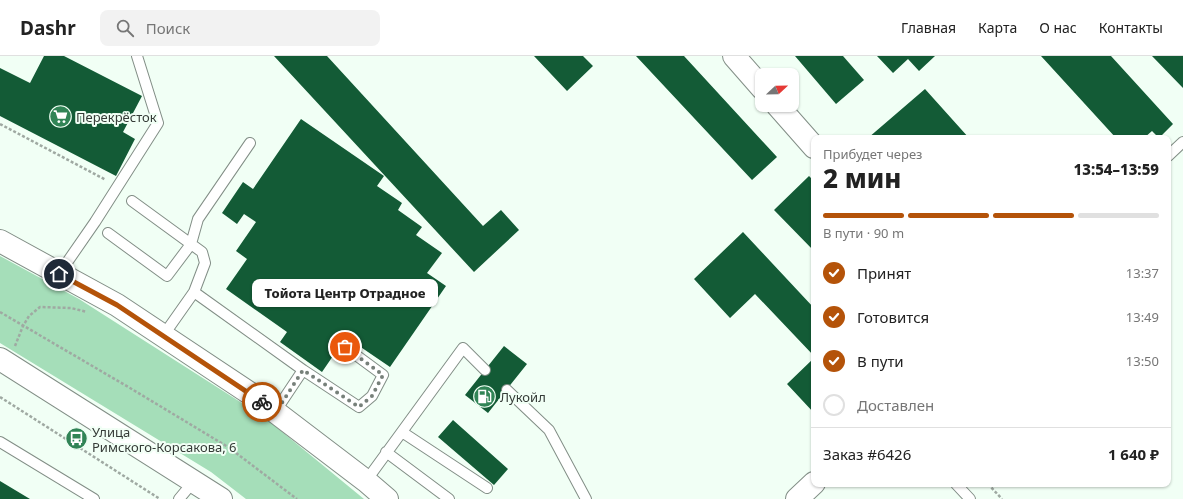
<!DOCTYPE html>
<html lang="ru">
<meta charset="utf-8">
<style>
body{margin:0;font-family:"Noto Sans",sans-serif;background:#f2f2f2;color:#222;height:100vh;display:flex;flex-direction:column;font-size:15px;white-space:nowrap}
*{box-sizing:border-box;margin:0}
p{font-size:13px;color:#767676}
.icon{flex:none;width:22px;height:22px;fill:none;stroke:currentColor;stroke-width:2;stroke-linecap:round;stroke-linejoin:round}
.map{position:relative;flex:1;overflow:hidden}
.sheet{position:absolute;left:811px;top:79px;width:360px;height:352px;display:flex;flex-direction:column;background:#fff;border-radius:8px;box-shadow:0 1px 3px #0004}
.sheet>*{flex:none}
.needle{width:26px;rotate:68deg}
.buttons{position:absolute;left:755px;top:12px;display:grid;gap:8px}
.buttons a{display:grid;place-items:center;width:44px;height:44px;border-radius:8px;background:#fff;box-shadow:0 1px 3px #0004;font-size:20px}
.pin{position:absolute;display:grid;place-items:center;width:34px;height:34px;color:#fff;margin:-17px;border:2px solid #fff;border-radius:50%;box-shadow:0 1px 4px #0007}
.courier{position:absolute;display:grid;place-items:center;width:40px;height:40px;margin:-20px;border:3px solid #b45309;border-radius:50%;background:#fff;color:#222;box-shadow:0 1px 5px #0007}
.bubble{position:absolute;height:28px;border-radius:8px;background:#fff;box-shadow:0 1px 3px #0004;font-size:13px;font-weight:800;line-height:28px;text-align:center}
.head em{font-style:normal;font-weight:800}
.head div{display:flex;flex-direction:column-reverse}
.head{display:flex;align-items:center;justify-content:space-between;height:68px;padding:0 12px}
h1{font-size:26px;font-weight:800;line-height:30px}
.bar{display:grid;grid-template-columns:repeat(4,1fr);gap:6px 4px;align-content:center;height:48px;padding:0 12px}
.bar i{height:5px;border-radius:3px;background:#e0e0e0}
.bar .active{background:#b45309}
.bar p{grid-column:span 4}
.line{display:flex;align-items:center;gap:10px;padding:0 12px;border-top:1px solid #e0e0e0}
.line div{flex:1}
ol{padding:0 12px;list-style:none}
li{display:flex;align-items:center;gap:12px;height:44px}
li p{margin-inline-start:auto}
li .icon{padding:4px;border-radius:50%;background:#b45309;color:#fff;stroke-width:4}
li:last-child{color:#767676}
li i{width:22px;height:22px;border:2px solid #e0e0e0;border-radius:50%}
header{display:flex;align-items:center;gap:24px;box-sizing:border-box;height:56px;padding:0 20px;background:#fff;border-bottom:1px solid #e0e0e0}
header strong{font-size:19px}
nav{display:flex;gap:22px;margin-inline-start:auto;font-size:14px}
.search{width:280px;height:36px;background:#f2f2f2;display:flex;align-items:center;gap:10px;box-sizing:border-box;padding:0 14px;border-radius:8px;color:#767676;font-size:15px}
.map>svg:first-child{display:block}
.green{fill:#a5deb9}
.building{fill:#135b36}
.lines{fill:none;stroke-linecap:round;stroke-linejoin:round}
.service-casing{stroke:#828e86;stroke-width:12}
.tertiary-casing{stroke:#828e86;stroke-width:24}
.path{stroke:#9fa9a2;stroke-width:2.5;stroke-dasharray:3 2;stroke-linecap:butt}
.service{stroke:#fff;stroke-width:10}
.tertiary{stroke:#fff;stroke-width:22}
.done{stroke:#77807a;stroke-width:4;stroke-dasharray:0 7.2}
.route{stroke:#b45309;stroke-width:5}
.labels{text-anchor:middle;stroke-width:4;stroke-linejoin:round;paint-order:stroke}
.poi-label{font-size:13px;fill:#353b37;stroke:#f1fff5;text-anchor:start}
</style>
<header>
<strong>Dashr</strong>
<div class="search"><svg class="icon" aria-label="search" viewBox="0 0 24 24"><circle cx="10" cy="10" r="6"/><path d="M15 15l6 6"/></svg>Поиск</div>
<nav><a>Главная</a><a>Карта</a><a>О нас</a><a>Контакты</a></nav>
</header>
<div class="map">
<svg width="1183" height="443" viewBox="0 0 1183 443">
<rect width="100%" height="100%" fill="#f1fff5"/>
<path class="green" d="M 0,200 L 79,243 L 264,361 L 364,443 L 246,443 L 211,416 L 0,287 Z"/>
<path class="building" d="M 44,0 L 64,0 L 142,40 L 123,76 L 135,83 L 116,120 L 0,60 L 0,12 L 30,27 Z
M 274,0 L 327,0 L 483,170 L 501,154 L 519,174 L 474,216 Z
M 534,0 L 583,0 L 593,10 L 567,35 Z
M 636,0 L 684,0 L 777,101 L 752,124 Z
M 795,0 L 843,0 L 864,24 L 836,48 Z
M 877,0 L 935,0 L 919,15 L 908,3 L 893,17 Z
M 1041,0 L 1111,0 L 1173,68 L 1159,82 L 1152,75 L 1144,82 L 1116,82 Z
M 1152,0 L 1183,0 L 1183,32 Z
M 925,33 L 969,82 L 868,82 Z
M 301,63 L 384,120 L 377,130 L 402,147 L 398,154 L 422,171 L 416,179 L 442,197 L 427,217 L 446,230 L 390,311 L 346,281 L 322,316 L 280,286 L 287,276 L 226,233 L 247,203 L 236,195 L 256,166 L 244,158 L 237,168 L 222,157 L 243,126 L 253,133 Z
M 809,120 L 814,125 L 814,195 L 774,154 Z
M 743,176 L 814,252 L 814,300 L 755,238 L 730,262 L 694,223 Z
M 504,290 L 527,308 L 488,357 L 465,339 Z
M 814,302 L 814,357 L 787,328 Z
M 453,364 L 508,413 L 494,429 L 438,381 Z
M 0,425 L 30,443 L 0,443 Z"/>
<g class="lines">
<defs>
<path id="service" d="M 1168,100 L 1183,86
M 132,145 L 202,196 L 205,207 L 194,236
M 108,177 L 167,220 L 191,188 L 198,163 L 250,87
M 59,218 L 95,166 L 158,67 L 137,0
M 163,280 L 194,236 L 303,314 L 275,356
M 303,314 L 359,351 L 372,340 L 383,319 L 345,291
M 507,334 L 549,374 L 586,443
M 402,376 L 487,432
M 0,386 L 94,443
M 386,396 L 449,443
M 366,425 L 463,292 L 485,314
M 956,428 L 970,443
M 179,443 L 194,425"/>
<path id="tertiary" d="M 734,0 L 762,32
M 777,49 L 814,91
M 0,185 L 117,249 L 257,342 L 366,425 L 387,443
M 0,303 L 221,443
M 797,443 L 814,427"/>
</defs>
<use href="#service" class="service-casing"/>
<use href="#tertiary" class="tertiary-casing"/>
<path class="path" d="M 0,68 L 106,124
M 0,256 L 130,332 L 228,391 L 297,443
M 15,290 L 23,270 L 29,260 L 40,251 L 71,252 L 87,256
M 0,341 L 160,443
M 988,428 L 1002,443"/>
<use href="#service" class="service"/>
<use href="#tertiary" class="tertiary"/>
</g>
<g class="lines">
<path class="done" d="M 262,346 L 276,356 L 303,314 L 359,351 L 372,340 L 383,319 L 345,291"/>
<path class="route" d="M 59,218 L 117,249 L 262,346"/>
</g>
<defs>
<symbol id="supermarket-disc" viewBox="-11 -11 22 22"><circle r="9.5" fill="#318456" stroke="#f1fff5"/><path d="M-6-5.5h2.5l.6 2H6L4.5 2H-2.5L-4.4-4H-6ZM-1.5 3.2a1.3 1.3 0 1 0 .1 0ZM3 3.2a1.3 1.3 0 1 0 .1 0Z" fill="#fff"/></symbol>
<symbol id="fuel-disc" viewBox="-11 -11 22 22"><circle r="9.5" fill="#318456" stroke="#f1fff5"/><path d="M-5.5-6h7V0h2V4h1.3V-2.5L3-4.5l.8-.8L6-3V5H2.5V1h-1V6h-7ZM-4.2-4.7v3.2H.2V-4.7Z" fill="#fff"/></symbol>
<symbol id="bus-disc" viewBox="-11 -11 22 22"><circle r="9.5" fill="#318456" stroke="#f1fff5"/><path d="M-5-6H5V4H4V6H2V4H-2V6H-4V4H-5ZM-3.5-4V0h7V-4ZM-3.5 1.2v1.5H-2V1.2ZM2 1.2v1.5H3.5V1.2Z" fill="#fff"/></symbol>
</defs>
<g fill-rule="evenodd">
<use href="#supermarket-disc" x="48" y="48" width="25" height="25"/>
<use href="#fuel-disc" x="472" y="328" width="25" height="25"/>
<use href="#bus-disc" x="64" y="370" width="25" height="25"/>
</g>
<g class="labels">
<g class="poi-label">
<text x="76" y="66">Перекрёсток</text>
<text x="500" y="346">Лукойл</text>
<text x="92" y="381">Улица<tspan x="92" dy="15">Римского-Корсакова, 6</tspan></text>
</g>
</g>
</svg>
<div class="buttons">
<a><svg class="needle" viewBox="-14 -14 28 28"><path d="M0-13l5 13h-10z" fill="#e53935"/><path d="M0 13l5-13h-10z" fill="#767676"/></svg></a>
</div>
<div class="pin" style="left:345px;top:291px;background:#ea580c"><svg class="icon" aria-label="bag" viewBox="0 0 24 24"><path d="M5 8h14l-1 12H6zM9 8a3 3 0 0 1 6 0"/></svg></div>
<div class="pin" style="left:59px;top:218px;background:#1f2937"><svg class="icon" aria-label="home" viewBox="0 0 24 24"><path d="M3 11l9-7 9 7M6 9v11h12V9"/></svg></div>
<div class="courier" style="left:262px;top:346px"><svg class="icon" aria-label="bike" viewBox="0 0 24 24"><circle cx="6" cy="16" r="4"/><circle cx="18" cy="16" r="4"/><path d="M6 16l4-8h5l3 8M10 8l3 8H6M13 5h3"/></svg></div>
<div class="bubble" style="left:252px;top:223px;width:186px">Тойота Центр Отрадное</div>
<section class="sheet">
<div class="head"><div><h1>2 мин</h1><p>Прибудет через</p></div><em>13:54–13:59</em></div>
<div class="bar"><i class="active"></i><i class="active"></i><i class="active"></i><i></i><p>В пути · 90 m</p></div>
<ol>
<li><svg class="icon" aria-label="check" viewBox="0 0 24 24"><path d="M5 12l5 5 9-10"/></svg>Принят<p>13:37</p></li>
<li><svg class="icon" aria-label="check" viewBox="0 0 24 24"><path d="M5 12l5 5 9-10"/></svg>Готовится<p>13:49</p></li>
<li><svg class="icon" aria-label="check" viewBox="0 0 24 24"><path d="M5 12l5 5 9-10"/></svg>В пути<p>13:50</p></li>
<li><i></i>Доставлен</li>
</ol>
<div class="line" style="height:52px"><div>Заказ #6426</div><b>1 640 ₽</b></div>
</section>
</div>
